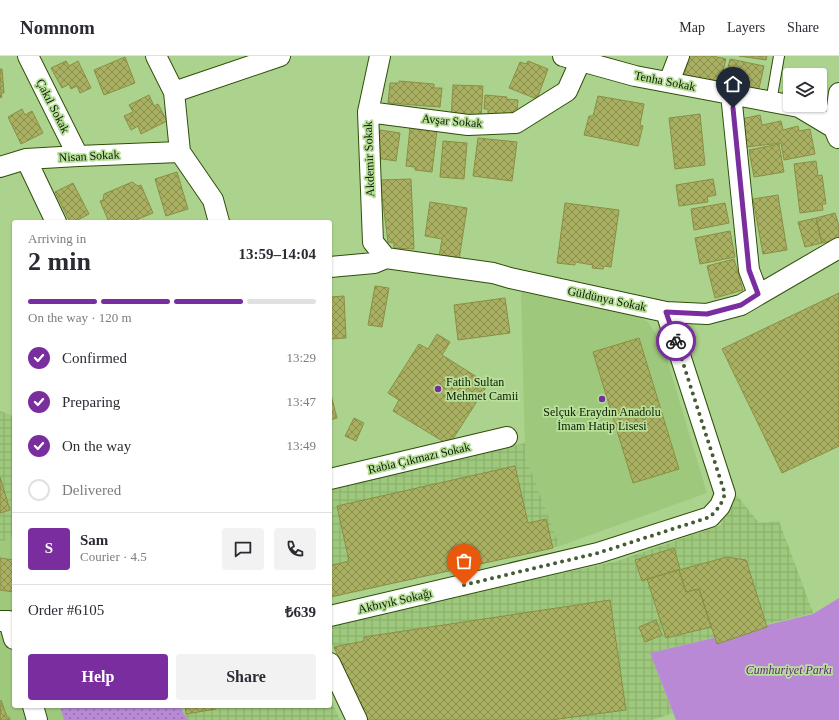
<!DOCTYPE html>
<meta charset="utf-8">
<style>
body{margin:0;font-family:"Times New Roman",serif;background:#f2f2f3;color:#2b2b33;height:100vh;display:flex;flex-direction:column;font-size:15px;white-space:nowrap}
*{box-sizing:border-box;margin:0}
p{font-size:13px;color:#7c7c81}
.icon{flex:none;width:22px;height:22px;fill:none;stroke:currentColor;stroke-width:2;stroke-linecap:round;stroke-linejoin:round}
.map{position:relative;flex:1;overflow:hidden}
.panel{position:absolute;left:12px;top:164px;width:320px;height:488px;display:flex;flex-direction:column;background:#fff;border-radius:4px;box-shadow:0 1px 3px #0004}
.panel>*{flex:none}
.buttons{position:absolute;left:783px;top:12px;display:grid;gap:8px}
.buttons a{display:grid;place-items:center;width:44px;height:44px;border-radius:4px;background:#fff;box-shadow:0 1px 3px #0004;font-size:20px}
.pin{position:absolute;display:grid;place-items:center;width:34px;height:34px;color:#fff;margin:-41px -17px;border-radius:50% 50% 50% 0;rotate:-45deg;box-shadow:0 0 4px #0007}
.pin .icon{rotate:45deg}
.courier{position:absolute;display:grid;place-items:center;width:40px;height:40px;margin:-20px;border:3px solid #7a2d9f;border-radius:50%;background:#fff;color:#222;box-shadow:0 1px 5px #0007}
.overview em{font-style:normal;font-weight:800}
.overview div{display:flex;flex-direction:column-reverse}
.overview{display:flex;align-items:center;justify-content:space-between;height:68px;padding:0 16px}
h1{font-size:26px;font-weight:800;line-height:30px}
.bar{display:grid;grid-template-columns:repeat(4,1fr);gap:6px 4px;align-content:center;height:48px;padding:0 16px}
.bar i{height:5px;border-radius:3px;background:#e1e1e2}
.bar .selected{background:#7a2d9f}
.bar p{grid-column:span 4}
.line{display:flex;align-items:center;gap:10px;padding:0 16px;border-top:1px solid #e1e1e2}
.line div{flex:1}
.round{display:grid;place-items:center;flex:none;width:42px;height:42px;border-radius:4px;background:#f2f2f3}
ol{padding:0 16px;list-style:none}
li{display:flex;align-items:center;gap:12px;height:44px}
li p{margin-inline-start:auto}
li .icon{padding:4px;border-radius:50%;background:#7a2d9f;color:#fff;stroke-width:4}
li:last-child{color:#7c7c81}
li i{width:22px;height:22px;border:2px solid #e1e1e2;border-radius:50%}
.action{display:flex;gap:8px;margin-top:auto;padding:8px 16px}
.action a{flex:1;height:46px;border-radius:4px;background:#7a2d9f;color:#fff;font-size:16px;font-weight:800;line-height:46px;text-align:center}
.action a+a{background:#f2f2f3;color:#2b2b33}
header{display:flex;align-items:center;gap:24px;box-sizing:border-box;height:56px;padding:0 20px;background:#fff;border-bottom:1px solid #e1e1e2}
header strong{font-size:19px}
nav{display:flex;gap:22px;margin-inline-start:auto;font-size:14px}
.map>svg:first-child{display:block}
.built{fill:#9ec97d}
.industrial{fill:url(#industrial-grid)}
.grass{fill:url(#grass-dots)}
.park{fill:#b989d5}
.building{fill:url(#building-cross-hatch);stroke:#8a8f42}
.lines{fill:none;stroke-linecap:round;stroke-linejoin:round}
.service-casing{stroke:#2f4f09;stroke-width:12}
.minor-casing{stroke:#2f4f09;stroke-width:22}
.service{stroke:#fff;stroke-width:10}
.minor{stroke:#fff;stroke-width:20}
.done{stroke:#445b33;stroke-width:4;stroke-dasharray:0 7.2}
.route{stroke:#7a2d9f;stroke-width:5}
.poi-dot{fill:#7a2d9f;stroke:#b8e09a;stroke-width:1.5}
.labels{text-anchor:middle;stroke-width:3.5;stroke-linejoin:round;paint-order:stroke}
.street-label{font-size:12px;fill:#0c1a02;stroke:#b8e09a}
.poi-label{font-size:12px;fill:#0c1a02;stroke:#b8e09a;text-anchor:start}
.park-label{font-size:12px;font-style:italic;fill:#612280;stroke:#b8e09a}
</style>
<header>
<strong>Nomnom</strong>
<nav><a>Map</a><a>Layers</a><a>Share</a></nav>
</header>
<div class="map">
<svg width="839" height="664" viewBox="0 0 839 664">
<defs>
<pattern id="industrial-grid" width="8" height="8" patternUnits="userSpaceOnUse"><rect width="8" height="8" fill="#9ec97d"/><path d="M0 4h8M4 0v8" fill="none" stroke="#87ac6a"/></pattern>
<pattern id="grass-dots" width="8" height="8" patternUnits="userSpaceOnUse"><rect width="8" height="8" fill="#b989d5"/><path d="M2 2h.1M6 6h.1" fill="none" stroke="#956fab" stroke-width="1.8" stroke-linecap="round"/></pattern>
<pattern id="building-cross-hatch" width="8" height="8" patternUnits="userSpaceOnUse"><rect width="8" height="8" fill="#aab062"/><path d="M0 0l8 8M0 8l8-8" fill="none" stroke="#898e4f"/></pattern>
</defs>
<rect width="100%" height="100%" fill="#acd38e"/>
<path class="built" d="M 521,234 L 636,259 L 648,266 L 655,276 L 666,300 L 707,437 L 560,490 L 525,400 Z
M 14,481 L 14,650 L 62,650 L 67,664 L 0,664 L 0,486 Z"/>
<path class="industrial" d="M 0,355 L 14,360 L 14,481 L 0,486 Z
M 525,387 L 525,400 L 560,490 L 330,542 L 330,434 Z
M 735,437 L 759,467 L 779,465 L 813,557 L 650,597 L 673,657 L 652,664 L 367,664 L 330,584 L 330,573 L 340,564 L 614,506 L 721,469 Z
M 330,641 L 340,664 L 188,664 L 181,653 L 181,650 L 330,650 Z"/>
<path class="grass" d="M 60,650 L 181,650 L 181,653 L 188,664 L 64,664 Z"/>
<path class="park" d="M 839,542 L 839,664 L 676,664 L 650,597 L 813,558 Z"/>
<path class="building" d="M 689,0 L 713,0 L 726,3 L 719,30 L 684,21 Z
M 739,0 L 767,0 L 766,4 Z
M 125,1 L 135,27 L 104,39 L 94,14 Z
M 730,3 L 764,10 L 758,37 L 724,29 Z
M 66,5 L 69,10 L 78,5 L 91,32 L 80,37 L 77,30 L 71,33 L 69,28 L 62,32 L 51,12 Z
M 528,5 L 548,13 L 537,43 L 509,32 L 520,6 L 526,8 Z
M 0,13 L 2,13 L 4,37 L 1,37 L 2,41 L 0,42 Z
M 789,14 L 808,19 L 790,19 L 790,42 L 782,40 Z
M 399,25 L 434,28 L 434,32 L 442,32 L 440,51 L 388,47 L 390,27 L 399,27 Z
M 453,29 L 483,30 L 481,64 L 451,62 Z
M 149,39 L 154,50 L 158,48 L 167,65 L 141,78 L 138,70 L 131,74 L 124,60 L 133,56 L 129,49 Z
M 485,39 L 507,41 L 506,43 L 518,44 L 517,55 L 509,63 L 488,61 L 488,53 L 484,53 Z
M 598,40 L 644,48 L 640,69 L 643,70 L 638,90 L 584,79 L 589,60 L 593,60 Z
M 22,53 L 25,59 L 32,55 L 43,77 L 21,88 L 8,61 Z
M 700,58 L 705,109 L 675,113 L 669,62 Z
M 760,59 L 762,69 L 781,65 L 783,74 L 798,70 L 799,75 L 810,73 L 815,98 L 784,104 L 781,87 L 747,91 L 741,63 Z
M 410,72 L 437,74 L 432,116 L 415,114 L 415,111 L 406,110 Z
M 380,74 L 400,77 L 396,105 L 376,102 Z
M 478,82 L 517,86 L 512,125 L 473,120 Z
M 443,85 L 467,87 L 464,123 L 440,121 Z
M 779,88 L 784,116 L 754,121 L 749,94 Z
M 816,105 L 818,120 L 822,119 L 826,148 L 822,148 L 823,154 L 800,157 L 794,108 Z
M 177,116 L 188,153 L 166,160 L 155,123 Z
M 411,123 L 414,193 L 394,192 L 394,187 L 388,186 L 380,124 Z
M 713,123 L 716,139 L 707,141 L 708,146 L 679,150 L 676,129 Z
M 132,126 L 138,130 L 141,129 L 153,157 L 131,166 L 109,166 L 100,145 L 103,144 L 104,138 Z
M 73,127 L 89,158 L 74,166 L 70,166 L 55,136 Z
M 778,139 L 787,194 L 763,198 L 753,143 Z
M 430,146 L 467,152 L 459,204 L 439,201 L 442,183 L 425,180 Z
M 565,147 L 619,154 L 611,211 L 604,210 L 603,213 L 592,212 L 593,209 L 575,206 L 575,209 L 557,207 Z
M 725,147 L 729,167 L 694,174 L 691,153 Z
M 835,157 L 839,170 L 839,183 L 822,187 L 816,162 Z
M 816,162 L 822,187 L 805,191 L 798,166 Z
M 730,175 L 735,201 L 700,208 L 695,182 Z
M 734,203 L 743,234 L 715,242 L 707,210 Z
M 375,230 L 389,232 L 382,271 L 368,269 Z
M 839,237 L 839,390 L 782,417 L 722,293 Z
M 344,240 L 346,282 L 330,283 L 330,241 Z
M 505,242 L 510,277 L 458,284 L 454,249 Z
M 437,278 L 450,286 L 442,299 L 488,328 L 449,389 L 393,355 L 399,344 L 388,337 L 419,288 L 428,293 Z
M 639,282 L 679,413 L 633,427 L 593,296 Z
M 330,335 L 337,362 L 330,364 Z
M 354,362 L 364,367 L 356,385 L 345,380 Z
M 515,410 L 528,467 L 546,463 L 553,492 L 330,541 L 330,510 L 349,505 L 337,450 Z
M 0,421 L 10,454 L 0,457 Z
M 674,492 L 680,513 L 642,525 L 635,504 Z
M 727,501 L 746,504 L 767,571 L 717,588 L 699,533 L 686,536 L 679,514 Z
M 0,502 L 14,504 L 14,536 L 0,534 Z
M 679,514 L 686,536 L 699,533 L 711,571 L 666,582 L 647,523 Z
M 610,544 L 626,654 L 551,664 L 367,664 L 334,591 L 364,585 L 364,581 Z
M 656,564 L 662,579 L 645,586 L 639,571 Z
M 1,644 L 7,661 L 9,661 L 10,664 L 0,664 Z
M 185,650 L 216,650 L 216,653 L 186,658 Z"/>
<g class="lines">
<defs>
<path id="service" d="M 771,46 L 779,0"/>
<path id="minor" d="M 28,0 L 78,100
M 156,0 L 174,36 L 180,96 L 213,144 L 219,166
M 380,0 L 368,56 L 373,186 L 386,202
M 563,0 L 635,20 L 799,51 L 834,72
M 669,26 L 679,0
M 174,36 L 280,0
M 731,38 L 749,214 L 758,238
M 368,56 L 468,69 L 516,67 L 567,35 L 580,6 L 581,0
M 838,82 L 834,72 L 839,37
M 26,103 L 56,166
M 0,111 L 26,103 L 78,100 L 180,96
M 386,202 L 493,217 L 510,222 L 666,256 L 707,258 L 741,249 L 839,192
M 330,211 L 374,207 L 386,202
M 330,423 L 507,381
M 330,560 L 598,497 L 710,461 L 720,450 L 725,438 L 666,256
M 0,565 L 9,565 L 14,583
M 330,607 L 357,664
M 33,650 L 37,664"/>
</defs>
<use href="#service" class="service-casing"/>
<use href="#minor" class="minor-casing"/>
<use href="#service" class="service"/>
<use href="#minor" class="minor"/>
</g>
<g class="lines">
<path class="done" d="M 464,529 L 598,497 L 710,461 L 720,450 L 725,438 L 676,285"/>
<path class="route" d="M 676,285 L 666,256 L 707,258 L 741,249 L 758,238 L 749,214 L 733,52"/>
</g>
<g class="poi-dot">
<circle cx="438" cy="333" r="4"/>
<circle cx="602" cy="343" r="4"/>
</g>
<g class="labels">
<g class="street-label">
<text transform="translate(665 25) rotate(11)" y="4">Tenha Sokak</text>
<text transform="translate(53 50) rotate(63)" y="4">Çakıl Sokak</text>
<text transform="translate(452 65) rotate(5)" y="4">Avşar Sokak</text>
<text transform="translate(89 100) rotate(-3)" y="4">Nisan Sokak</text>
<text transform="translate(369 103) rotate(-92)" y="4">Akdemir Sokak</text>
<text transform="translate(607 243) rotate(12)" y="4">Güldünya Sokak</text>
<text transform="translate(419 402) rotate(-13)" y="4">Rabia Çıkmazı Sokak</text>
<text transform="translate(395 545) rotate(-13)" y="4">Akbıyık Sokağı</text>
</g>
<g class="poi-label">
<text x="446" y="330">Fatih Sultan<tspan x="446" dy="14">Mehmet Camii</tspan></text>
<text x="602" y="360" text-anchor="middle">Selçuk Eraydın Anadolu<tspan x="602" dy="14">İmam Hatip Lisesi</tspan></text>
</g>
<g class="park-label">
<text x="789" y="618">Cumhuriyet Parkı</text>
</g>
</g>
</svg>
<div class="buttons">
<a><svg class="icon" aria-label="layers" viewBox="0 0 24 24"><path d="M12 4l9 5-9 5-9-5zM3 14l9 5 9-5"/></svg></a>
</div>
<div class="pin" style="left:464px;top:529px;background:#ea580c"><svg class="icon" aria-label="bag" viewBox="0 0 24 24"><path d="M5 8h14l-1 12H6zM9 8a3 3 0 0 1 6 0"/></svg></div>
<div class="pin" style="left:733px;top:52px;background:#1f2937"><svg class="icon" aria-label="home" viewBox="0 0 24 24"><path d="M3 11l9-7 9 7M6 9v11h12V9"/></svg></div>
<div class="courier" style="left:676px;top:285px"><svg class="icon" aria-label="bike" viewBox="0 0 24 24"><circle cx="6" cy="16" r="4"/><circle cx="18" cy="16" r="4"/><path d="M6 16l4-8h5l3 8M10 8l3 8H6M13 5h3"/></svg></div>
<section class="panel">
<div class="overview"><div><h1>2 min</h1><p>Arriving in</p></div><em>13:59–14:04</em></div>
<div class="bar"><i class="selected"></i><i class="selected"></i><i class="selected"></i><i></i><p>On the way · 120 m</p></div>
<ol>
<li><svg class="icon" aria-label="check" viewBox="0 0 24 24"><path d="M5 12l5 5 9-10"/></svg>Confirmed<p>13:29</p></li>
<li><svg class="icon" aria-label="check" viewBox="0 0 24 24"><path d="M5 12l5 5 9-10"/></svg>Preparing<p>13:47</p></li>
<li><svg class="icon" aria-label="check" viewBox="0 0 24 24"><path d="M5 12l5 5 9-10"/></svg>On the way<p>13:49</p></li>
<li><i></i>Delivered</li>
</ol>
<div class="line" style="height:72px"><b class="round" style="background:#7a2d9f;color:#fff">S</b><div><b>Sam</b><p>Courier · 4.5</p></div><a class="round"><svg class="icon" aria-label="chat" viewBox="0 0 24 24"><path d="M4 5h16v11H9l-5 4z"/></svg></a><a class="round"><svg class="icon" aria-label="phone" viewBox="0 0 24 24"><path d="M5 4h4l2 5-3 2q2 4 5 5l2-3 5 2v4C11 20 4 13 5 4z"/></svg></a></div>
<div class="line" style="height:52px"><div>Order #6105</div><b>₺639</b></div>
<div class="action"><a>Help</a><a>Share</a></div>
</section>
</div>
